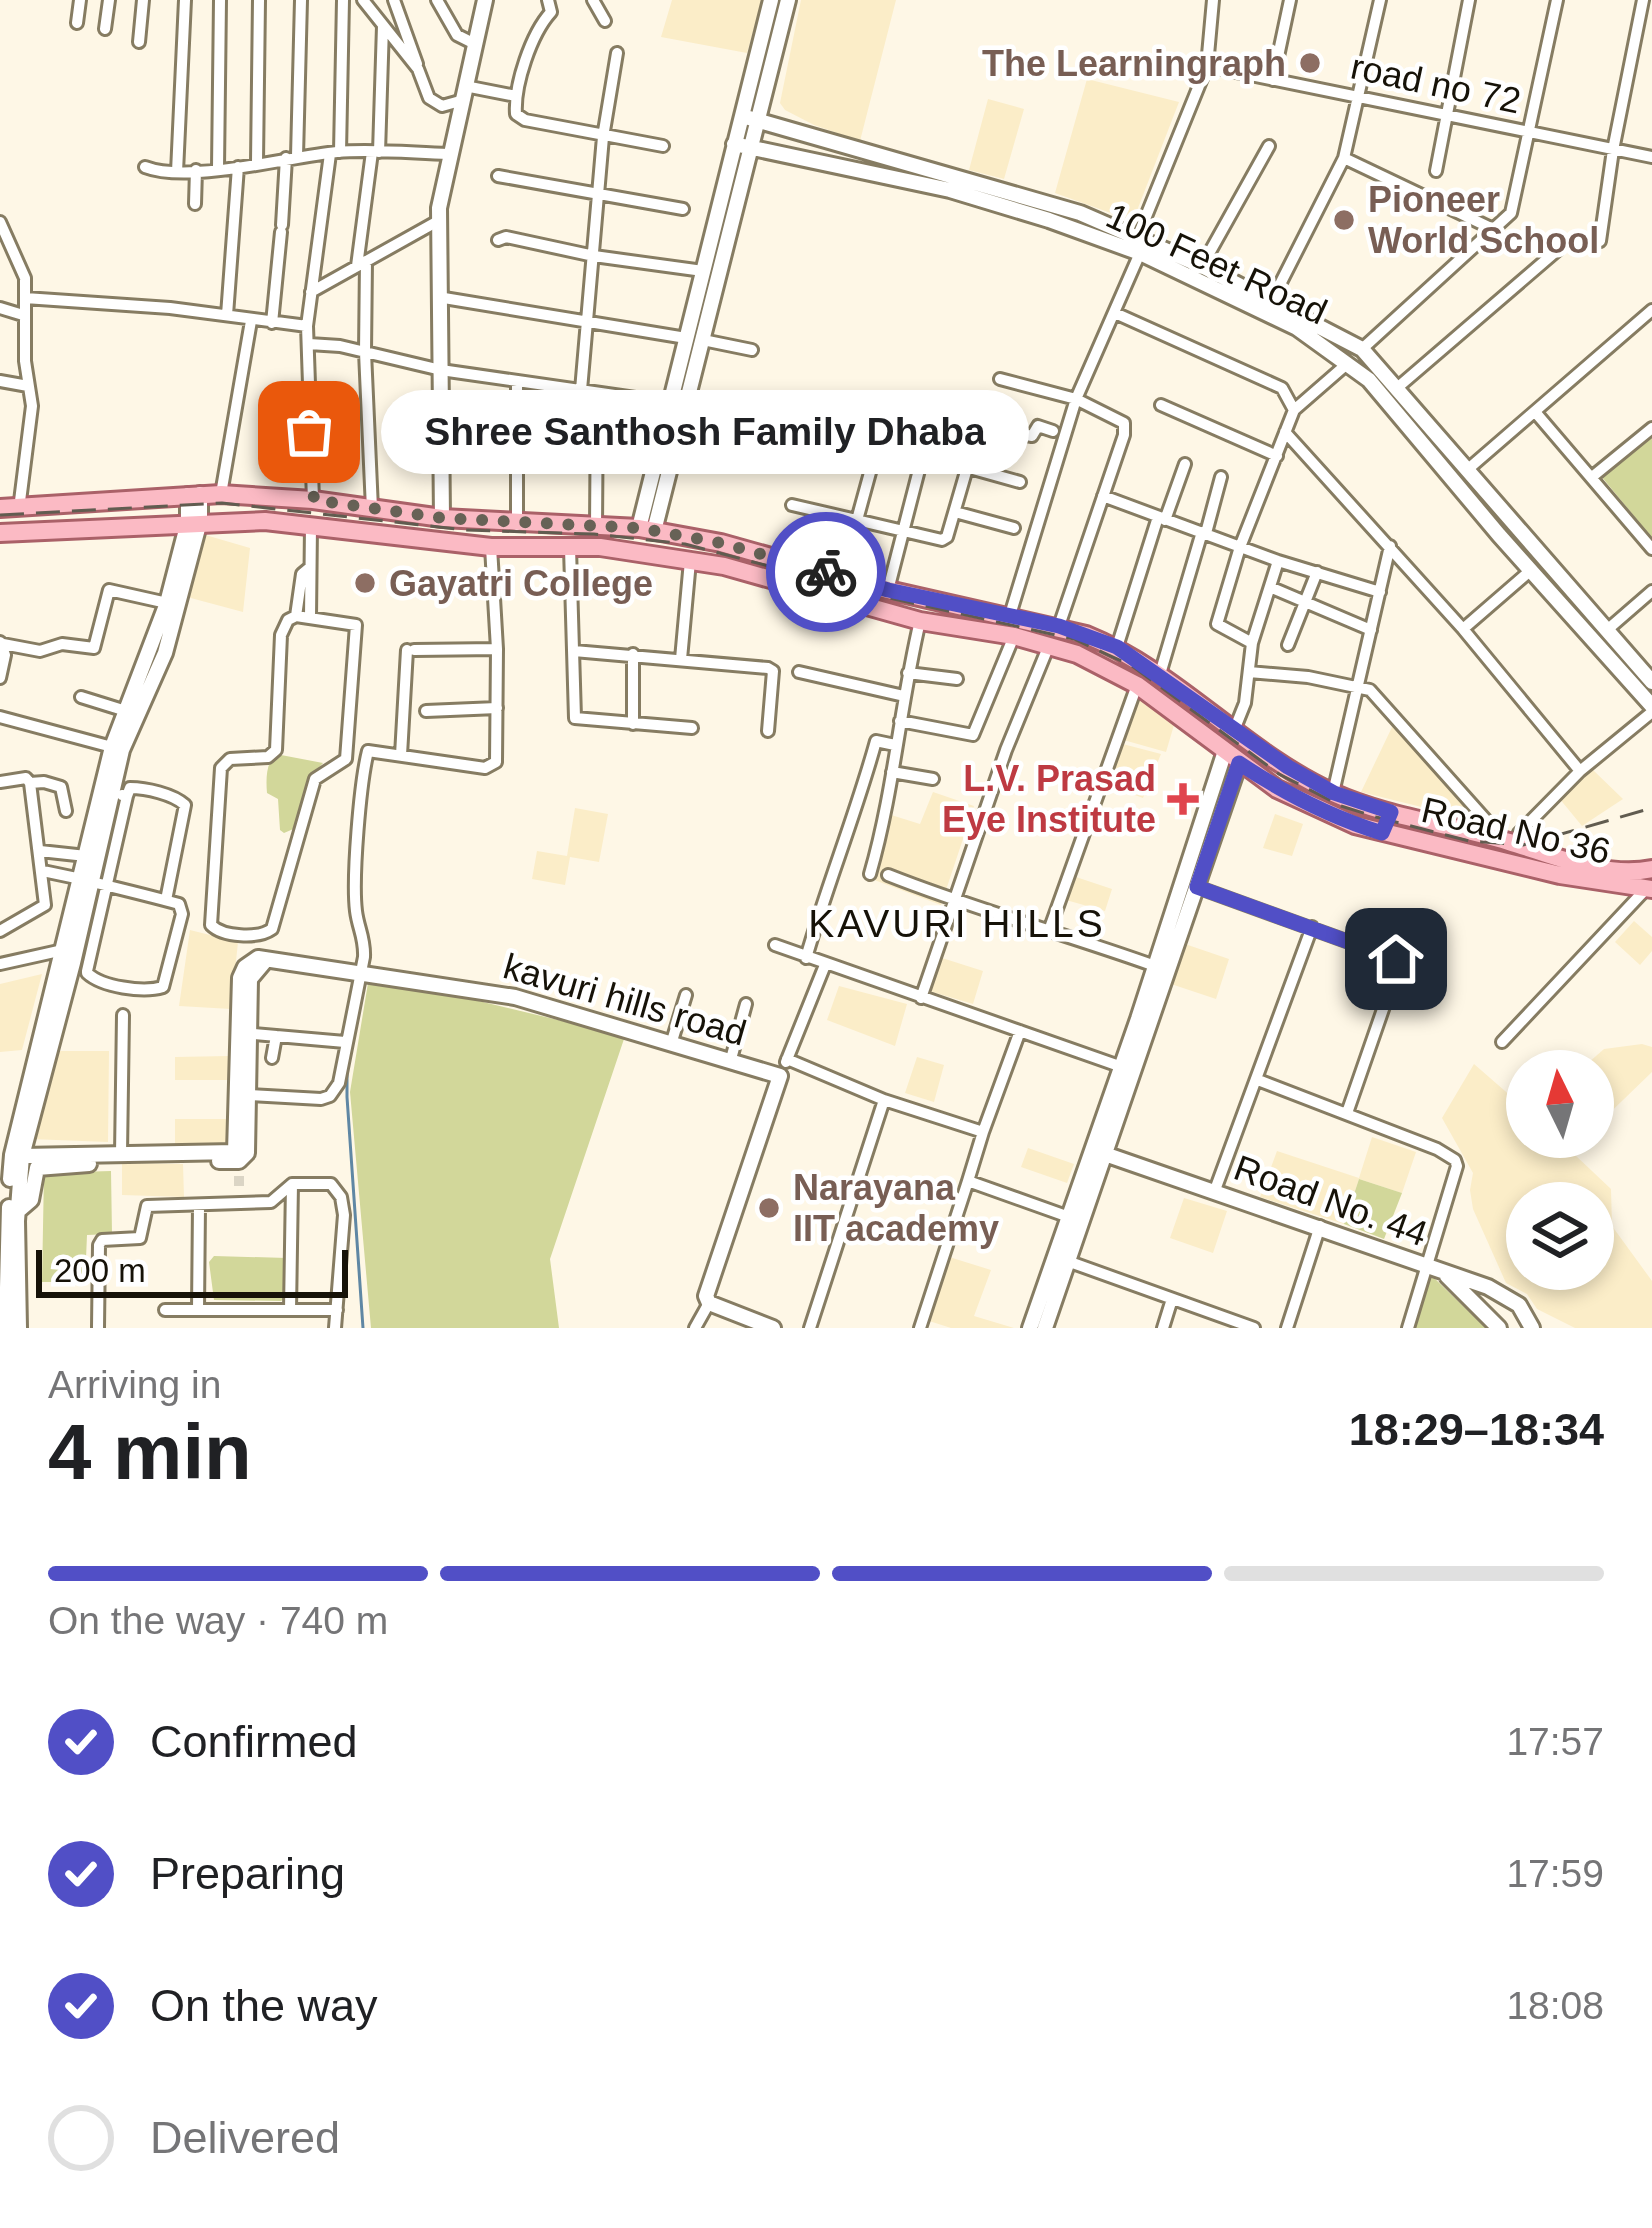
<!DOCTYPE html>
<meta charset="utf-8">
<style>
body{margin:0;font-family:Helvetica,sans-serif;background:#f6f6f6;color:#202124;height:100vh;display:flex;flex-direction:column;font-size:45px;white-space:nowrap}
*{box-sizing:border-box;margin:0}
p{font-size:39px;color:#757577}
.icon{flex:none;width:66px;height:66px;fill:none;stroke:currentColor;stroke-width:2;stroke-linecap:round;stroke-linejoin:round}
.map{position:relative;height:1328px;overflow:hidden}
.sheet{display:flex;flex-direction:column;background:#fff;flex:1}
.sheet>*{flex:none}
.needle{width:78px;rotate:355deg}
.controls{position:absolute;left:1506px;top:1050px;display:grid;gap:24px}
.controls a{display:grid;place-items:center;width:108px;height:108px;border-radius:50%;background:#fff;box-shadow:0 6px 18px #0003;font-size:60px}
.scale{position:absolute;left:36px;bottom:30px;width:312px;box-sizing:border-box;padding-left:12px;border:6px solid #161208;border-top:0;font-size:33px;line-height:42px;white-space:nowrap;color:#161208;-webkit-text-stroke:9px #fff;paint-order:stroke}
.pin{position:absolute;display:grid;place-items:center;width:102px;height:102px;color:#fff;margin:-51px;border-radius:24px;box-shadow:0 6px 18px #0006}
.courier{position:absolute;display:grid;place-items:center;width:120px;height:120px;margin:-60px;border:9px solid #514fc6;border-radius:50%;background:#fff;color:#222;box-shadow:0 3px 15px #0007}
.bubble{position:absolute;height:84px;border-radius:42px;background:#fff;box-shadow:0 6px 18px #0003;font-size:39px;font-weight:800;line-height:84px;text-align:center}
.overview em{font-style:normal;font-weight:800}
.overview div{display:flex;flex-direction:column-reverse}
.overview{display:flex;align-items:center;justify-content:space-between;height:204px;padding:0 48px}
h1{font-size:78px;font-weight:800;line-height:90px}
.bar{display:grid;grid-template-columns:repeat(4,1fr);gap:18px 12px;align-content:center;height:144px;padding:0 48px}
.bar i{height:15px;border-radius:9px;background:#e0e0e0}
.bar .on{background:#514fc6}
.bar p{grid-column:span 4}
ol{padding:0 48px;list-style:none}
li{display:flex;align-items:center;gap:36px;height:132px}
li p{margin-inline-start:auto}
li .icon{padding:12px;border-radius:50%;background:#514fc6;color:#fff;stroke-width:4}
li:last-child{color:#757577}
li i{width:66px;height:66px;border:6px solid #e0e0e0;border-radius:50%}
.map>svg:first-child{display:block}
.built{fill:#fbedc8;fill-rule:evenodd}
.green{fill:#d2d79a}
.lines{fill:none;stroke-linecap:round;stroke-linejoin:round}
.stream{stroke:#5f87a4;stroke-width:3}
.street-tunnel{stroke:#dbd5c5;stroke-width:10;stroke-dasharray:10 5;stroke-linecap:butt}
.street-casing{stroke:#867c62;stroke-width:16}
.secondary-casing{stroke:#867c62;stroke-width:20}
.primary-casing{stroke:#aa6168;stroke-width:22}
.street{stroke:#fff;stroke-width:10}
.secondary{stroke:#fff;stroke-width:14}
.primary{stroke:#fbbac4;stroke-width:16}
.rail{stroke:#615c50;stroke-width:3;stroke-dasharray:24 12;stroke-linecap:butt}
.done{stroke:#676256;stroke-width:12;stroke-dasharray:0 21.6}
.route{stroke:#514fc6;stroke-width:15}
.education-dot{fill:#8d6e63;stroke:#fff;stroke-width:4.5}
.health-dot{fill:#e0444e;stroke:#fff;stroke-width:4.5}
.labels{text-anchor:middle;stroke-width:9;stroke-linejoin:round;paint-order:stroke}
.education-label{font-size:36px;font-weight:bold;fill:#785e54;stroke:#fff;text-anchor:start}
.street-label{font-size:36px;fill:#161208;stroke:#fff}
.health-label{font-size:36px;font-weight:bold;fill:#be3a42;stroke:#fff;text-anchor:end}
.neighbourhood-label{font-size:39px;letter-spacing:3px;fill:#161208;stroke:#fff}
</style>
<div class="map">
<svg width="1652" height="1328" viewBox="0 0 1652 1328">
<rect width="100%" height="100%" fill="#fef7e6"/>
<path class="built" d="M 672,0 L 762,0 L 747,53 L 661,37 Z
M 801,0 L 896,0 L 860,141 L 814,125 L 785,110 L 780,103 Z
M 1087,79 L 1179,102 L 1133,221 L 1055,193 Z
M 988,99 L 1024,109 L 1004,179 L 969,170 Z
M 202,534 L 250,548 L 243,612 L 187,597 Z
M 1134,699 L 1151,704 L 1174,725 L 1166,752 L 1120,739 Z
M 1393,725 L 1476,815 L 1474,820 L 1361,792 Z
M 1119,743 L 1161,754 L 1143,798 L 1105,784 Z
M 1593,770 L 1623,799 L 1582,826 L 1559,798 Z
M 933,792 L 974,806 L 941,905 L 869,878 L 888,814 L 920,824 Z
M 575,808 L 608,814 L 599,862 L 570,857 L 565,885 L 532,879 L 537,851 L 567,856 Z
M 1275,814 L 1303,824 L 1292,856 L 1263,848 Z
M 1073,876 L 1112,889 L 1105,911 L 1066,900 Z
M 1634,921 L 1652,937 L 1652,951 L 1640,965 L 1615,942 Z
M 190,930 L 238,942 L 231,1009 L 179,1006 Z
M 1185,944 L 1229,959 L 1216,999 L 1171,984 Z
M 939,957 L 983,971 L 973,1004 L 929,991 Z
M 42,974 L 22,1050 L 0,1052 L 0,984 Z
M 839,986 L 907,1004 L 895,1046 L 827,1020 Z
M 1642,1044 L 1652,1047 L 1652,1072 L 1593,1129 L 1593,1071 L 1579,1071 L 1604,1049 Z
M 43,1051 L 109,1051 L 108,1142 L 30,1139 Z
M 229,1056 L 228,1080 L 175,1080 L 175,1057 Z
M 917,1057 L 944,1065 L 934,1102 L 905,1093 Z
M 1474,1064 L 1527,1110 L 1527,1137 L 1556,1137 L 1611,1189 L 1612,1226 L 1652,1281 L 1652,1328 L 1575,1328 L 1537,1309 L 1527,1294 L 1506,1283 L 1473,1209 L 1470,1190 L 1473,1173 L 1442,1118 ZM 1527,1203 L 1593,1203 L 1593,1269 L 1527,1269 Z
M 175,1119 L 227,1119 L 227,1146 L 175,1146 Z
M 1372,1137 L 1416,1152 L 1402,1193 L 1359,1179 L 1344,1224 L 1260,1197 L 1277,1151 L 1359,1178 Z
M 1028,1148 L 1074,1164 L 1067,1183 L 1021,1167 Z
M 122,1163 L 183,1164 L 184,1197 L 122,1195 Z
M 1184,1198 L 1227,1211 L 1213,1253 L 1170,1238 Z
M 946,1256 L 991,1270 L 974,1316 L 1014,1328 L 951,1328 L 926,1320 Z"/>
<path class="green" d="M 1652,435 L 1652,538 L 1601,476 Z
M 281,755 L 323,763 L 312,775 L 298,827 L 284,833 L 280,830 L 278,799 L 267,793 C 266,781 266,768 272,758 Z
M 368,983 L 429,989 L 625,1036 L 550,1259 L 559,1328 L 371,1328 L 350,1092 Z
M 111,1171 L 112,1234 L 87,1235 L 85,1282 L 42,1282 L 44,1173 Z
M 1359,1179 L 1402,1193 L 1384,1239 L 1344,1224 Z
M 214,1256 L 287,1258 L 287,1297 L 281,1301 L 214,1300 L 209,1262 Z
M 1431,1275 L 1486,1328 L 1413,1328 Z"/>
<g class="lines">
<path class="stream" d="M 363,1328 L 347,1097 L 347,1071 L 364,983"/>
<path class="street-tunnel" d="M 239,1176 L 239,1189"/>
<defs>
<path id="street" d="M 363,0 L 418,69 L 429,98 L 442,106 L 460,101
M 394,0 L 417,64
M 437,0 L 457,35 L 475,44
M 548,0 L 551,12 C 531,34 514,85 516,114 L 525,120 L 663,146
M 593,0 L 605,21
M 77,23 L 80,0
M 105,29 L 109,0
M 139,42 L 143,0
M 1207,66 L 1652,157
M 1273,80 L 1290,0
M 465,86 L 516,96
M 340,152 L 343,0
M 379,152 L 383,26
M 297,156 L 301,0
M 1344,158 L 1493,229
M 257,162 L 259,0
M 145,167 C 189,184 287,157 337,152 C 373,149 412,153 448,154
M 218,168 L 220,0
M 1436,171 L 1469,0
M 177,172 L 185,0
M 498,176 L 683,209
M 195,204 L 196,170
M 0,222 L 25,278 L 25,361 L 32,406 L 19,509
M 282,225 L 286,158
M 1138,236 L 1207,66 L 1213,0
M 498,240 L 506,237 L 594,256 L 703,271
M 1600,241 L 1613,150 L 1643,0
M 366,261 L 365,352 L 372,509
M 357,266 L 372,152
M 1202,266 L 1269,146
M 311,292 L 438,221
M 438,297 L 686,338
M 25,298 L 170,308 L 307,326
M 1272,300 L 1344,158 L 1380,0
M 0,308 L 23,315
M 1115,313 L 1282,388 L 1294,410
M 227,315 L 238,167
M 272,323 L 281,232
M 703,340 L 752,350
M 309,344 L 340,346 L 441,370 L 670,403
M 1362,349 L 1511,213 L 1557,0
M 1000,379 L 1076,399 L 1124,423 L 1124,435 L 1059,626
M 0,381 L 28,386
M 1397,388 L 1561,247
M 581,390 L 603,137 L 617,53
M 1161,405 L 1277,456
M 686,408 L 771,424
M 1536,413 L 1652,549
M 1285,432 L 1463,629 L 1580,771
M 966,467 L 1020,482
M 1467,470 L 1652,310
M 1592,477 L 1652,428
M 221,494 L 251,321
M 1103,496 L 1278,561 L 1380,592
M 313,500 L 307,326 L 330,154
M 792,505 L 942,540 L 947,537 L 979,427 L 1032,436 L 1038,426 L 1053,431
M 955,512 L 1014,528
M 857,520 L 874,458
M 1165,520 L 1185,464
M 517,525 L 517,381
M 596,527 L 597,393
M 1206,533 L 1221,477
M 570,548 L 575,718 L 692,728
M 1270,587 L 1371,630
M 888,590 L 920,466
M 1010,615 L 1076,399 L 1140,253
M 296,616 L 356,625 L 346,759 L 315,779 L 272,929 C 258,939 223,937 211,925 L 221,768 L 230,759 L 268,757 L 276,750 L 281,635 L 288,620 Z
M 296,616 L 302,574 L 308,569
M 310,617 L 311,526
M 1463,629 L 1530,571
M 1607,630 L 1652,591
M 0,642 L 5,655 L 0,678
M 1252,643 L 1217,624 L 1240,547 L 1294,410 L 1348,363
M 3,644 L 40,651 L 62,644 L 94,648 L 109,590 L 167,603
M 1288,645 L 1317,572
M 1117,647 L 1158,517
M 414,650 L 497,649
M 574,651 L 768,668 L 773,671 L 768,731
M 681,659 L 690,561
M 799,672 L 904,696
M 1249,672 L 1308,677 L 1370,690 L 1502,838
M 908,673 L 957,679
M 1160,674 L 1202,532
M 81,697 L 126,711
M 426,711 L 497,708
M 0,717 L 112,747
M 900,721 L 973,735 L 1014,636
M 633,724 L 633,654
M 1235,728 L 1245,703 L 1252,643 L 1278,561
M 401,755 L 407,650
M 892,772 L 933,779
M 0,782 L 26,778 L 30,783 L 45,905 L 0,931
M 30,783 L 44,782 L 61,787 L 66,811
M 1333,793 L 1390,546
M 122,795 L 127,796 L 130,788 C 146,788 173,794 185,805 L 166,900
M 1514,844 L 1519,833 L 1580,771 L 1652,712
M 40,851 L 86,856
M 43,871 L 81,879
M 870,874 C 894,791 900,705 920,621
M 888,875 C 976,910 1066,934 1155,966
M 92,882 C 121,889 150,896 179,904 L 182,914 L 163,987 C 143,993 102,987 87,973 L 87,971 L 127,796
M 1197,887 L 1396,959 L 1398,966 L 1347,1113
M 1050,928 L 1137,685
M 775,945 L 1122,1067
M 806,958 C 827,885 856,814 876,741 L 895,745
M 0,964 L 63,950
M 921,998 L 1006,750 L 1049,645
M 242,1033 L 345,1042
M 672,1041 L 686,995
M 1502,1042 L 1644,891
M 272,1058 L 276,1036
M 731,1059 L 746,1004
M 787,1059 L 884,1100 L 983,1132 L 968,1181 L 1069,1217
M 786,1062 L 825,965
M 1258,1080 L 1437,1149 L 1455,1160 L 1457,1166 L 1408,1328
M 248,1095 L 321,1099 L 330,1096 L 339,1083 L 364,957 C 365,938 358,928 356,911 C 352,878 360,783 368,751 L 485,768 L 496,762 L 497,649 L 491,547
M 983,1132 L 1020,1031
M 121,1154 L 123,1015
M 1215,1190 L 1312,927
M 1070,1262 L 1254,1328
M 165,1310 L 337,1310
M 198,1310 L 199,1206
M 290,1310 L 292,1184
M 98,1328 L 99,1245 L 102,1240 L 140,1238 L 147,1206 L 271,1202 L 292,1184 L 331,1184 L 341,1197 L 344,1215 L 335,1328
M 695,1328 L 709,1303
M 810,1328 L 884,1100
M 920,1328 L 968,1181
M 1163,1328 L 1172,1299
M 1287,1328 L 1320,1226"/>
<path id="secondary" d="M 742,116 L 1080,213 L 1202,266 L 1362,349 L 1652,682
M 734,144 L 950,190 L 1049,220 L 1140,253 L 1297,328 L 1369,380 L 1499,535 L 1652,706
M 442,518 L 439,208 L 485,0
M 639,528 L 771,0
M 654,531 L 788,0
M 1099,1152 L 1488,1287 L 1519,1305 L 1532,1328
M 22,1156 L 235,1152 L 240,978 L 245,967 L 258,958 L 515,997 L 780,1076 L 706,1296 L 709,1303 L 773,1328
M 219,1161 L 239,1161 L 247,1153 L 250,979 L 266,960
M 10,1179 L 12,1155 L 112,747 L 167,603 L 188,522 L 188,495
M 17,1212 L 31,1200 L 37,1168 L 89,1164
M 1447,1276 L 1499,1328
M 6,1328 L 9,1207
M 19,1328 L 17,1221 L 22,1156 L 73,963 L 122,750 L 165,653 L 200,521 L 200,494
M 1030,1328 L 1138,1019 L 1225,751
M 1045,1328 L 1239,763"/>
<path id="primary" d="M 0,508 L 221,494 L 313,500 L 442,518 L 639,528 L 721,543 L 888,590 L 1086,635 C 1178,672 1243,752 1333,793 C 1388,818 1451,824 1509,842 C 1552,855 1606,879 1652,869
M 0,533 L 265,521 L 491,547 L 600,547 L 724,566 L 920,621 L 1014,636 L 1077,654 L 1137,685 L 1277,789 L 1355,825 L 1560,875 L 1652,889"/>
</defs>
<use href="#street" class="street-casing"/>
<use href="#secondary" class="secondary-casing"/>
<use href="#primary" class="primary-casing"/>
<use href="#street" class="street"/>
<use href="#secondary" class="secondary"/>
<use href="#primary" class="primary"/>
<path class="rail" d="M 0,515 L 222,503 L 466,530 L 594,534 L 685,544 L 894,599 L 1074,639 L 1132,666 L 1279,774 L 1341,806 L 1376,817 L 1469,841 L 1523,845 L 1652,808"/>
</g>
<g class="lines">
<path class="done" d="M 309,432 L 314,500 L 442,518 L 639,528 L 721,543 L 826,572"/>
<path class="route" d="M 826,572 L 888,590 L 1059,626 L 1117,647 L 1288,767 L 1334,793 L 1391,812 L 1382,833 C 1330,817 1284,793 1239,763 L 1197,887 L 1396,959"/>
</g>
<g class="education-dot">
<circle cx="1310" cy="63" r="12"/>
<circle cx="1344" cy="220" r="12"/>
<circle cx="365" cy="583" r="12"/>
<circle cx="769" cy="1208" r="12"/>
</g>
<path class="health-dot" d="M1177 781h12v12h12v12h-12v12h-12v-12h-12v-12h12z"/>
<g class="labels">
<g class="education-label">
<text x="1286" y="76" text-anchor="end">The Learningraph</text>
<text x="1368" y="212">Pioneer<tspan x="1368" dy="41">World School</tspan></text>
<text x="389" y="596">Gayatri College</text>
<text x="793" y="1200">Narayana<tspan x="793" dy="41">IIT academy</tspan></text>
</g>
<g class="street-label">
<text transform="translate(1436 83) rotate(12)" y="13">road no 72</text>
<text transform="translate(1217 263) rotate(25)" y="13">100 Feet Road</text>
<text transform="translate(1516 830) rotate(13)" y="13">Road No 36</text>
<text transform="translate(625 999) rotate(16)" y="13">kavuri hills road</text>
<text transform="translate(1331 1200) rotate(20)" y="13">Road No. 44</text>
</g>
<g class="health-label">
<text x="1156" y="791">L.V. Prasad<tspan x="1156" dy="41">Eye Institute</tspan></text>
</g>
<g class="neighbourhood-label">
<text x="957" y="937">KAVURI HILLS</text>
</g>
</g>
</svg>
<div class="controls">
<a><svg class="needle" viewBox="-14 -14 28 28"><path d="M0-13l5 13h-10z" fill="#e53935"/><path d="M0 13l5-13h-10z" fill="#757577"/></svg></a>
<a><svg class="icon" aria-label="layers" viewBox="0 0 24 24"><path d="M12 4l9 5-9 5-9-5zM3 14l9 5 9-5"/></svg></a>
</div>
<div class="scale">200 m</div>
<div class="pin" style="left:309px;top:432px;background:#ea580c"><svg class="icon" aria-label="bag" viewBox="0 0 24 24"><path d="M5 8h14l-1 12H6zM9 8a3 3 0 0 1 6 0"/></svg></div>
<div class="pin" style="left:1396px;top:959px;background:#1f2937"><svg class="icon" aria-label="home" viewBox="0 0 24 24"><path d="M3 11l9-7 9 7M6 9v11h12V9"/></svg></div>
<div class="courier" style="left:826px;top:572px"><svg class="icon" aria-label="bike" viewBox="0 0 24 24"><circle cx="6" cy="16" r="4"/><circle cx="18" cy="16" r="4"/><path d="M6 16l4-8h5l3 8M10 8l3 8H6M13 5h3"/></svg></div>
<div class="bubble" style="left:381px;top:390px;width:648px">Shree Santhosh Family Dhaba</div>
</div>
<section class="sheet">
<div class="overview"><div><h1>4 min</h1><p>Arriving in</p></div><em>18:29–18:34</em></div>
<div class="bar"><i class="on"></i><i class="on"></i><i class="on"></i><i></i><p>On the way · 740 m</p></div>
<ol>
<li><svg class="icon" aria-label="check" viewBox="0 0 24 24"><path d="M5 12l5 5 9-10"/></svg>Confirmed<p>17:57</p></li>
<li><svg class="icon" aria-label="check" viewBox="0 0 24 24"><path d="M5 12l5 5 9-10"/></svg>Preparing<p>17:59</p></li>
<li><svg class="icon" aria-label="check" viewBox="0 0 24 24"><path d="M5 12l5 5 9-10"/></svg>On the way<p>18:08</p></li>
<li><i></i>Delivered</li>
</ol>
</section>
